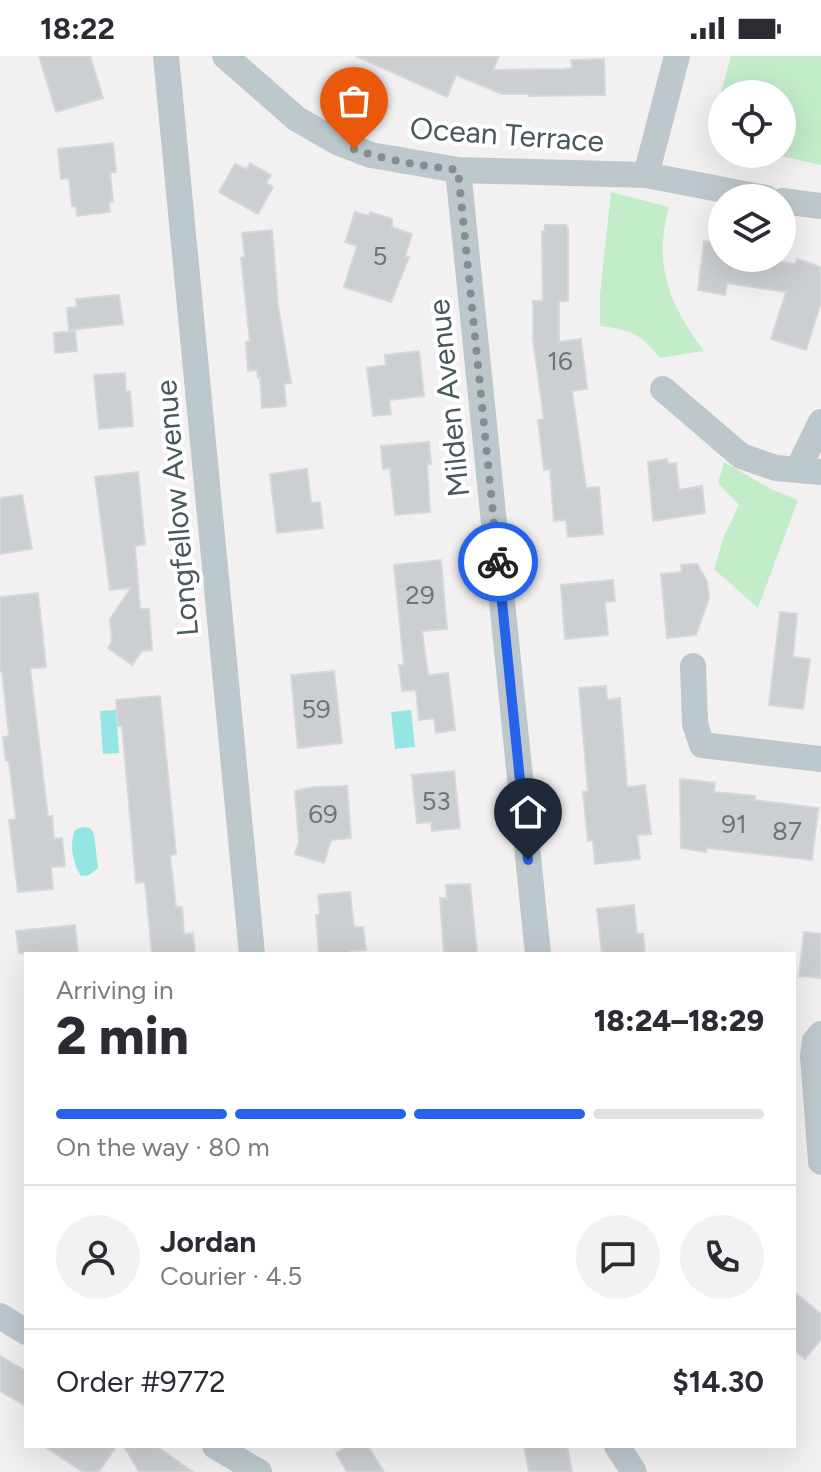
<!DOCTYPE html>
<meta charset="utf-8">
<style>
body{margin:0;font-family:Figtree,sans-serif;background:#f2f2f3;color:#2b2b33;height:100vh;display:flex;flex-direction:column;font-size:30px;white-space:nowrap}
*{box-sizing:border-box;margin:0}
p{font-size:26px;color:#7c7c81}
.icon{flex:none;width:44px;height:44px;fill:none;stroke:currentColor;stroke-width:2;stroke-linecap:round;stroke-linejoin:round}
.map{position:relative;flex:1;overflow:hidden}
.panel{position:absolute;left:24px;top:896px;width:772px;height:496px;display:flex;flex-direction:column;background:#fff;border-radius:0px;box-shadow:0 8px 32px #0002}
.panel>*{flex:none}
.controls{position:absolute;left:708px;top:24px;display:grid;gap:16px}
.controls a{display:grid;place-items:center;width:88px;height:88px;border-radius:50%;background:#fff;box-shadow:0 8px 32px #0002;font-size:40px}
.pin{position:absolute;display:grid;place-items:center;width:68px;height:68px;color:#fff;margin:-82px -34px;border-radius:50% 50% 50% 0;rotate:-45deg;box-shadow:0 0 8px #0007}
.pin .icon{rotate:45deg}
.courier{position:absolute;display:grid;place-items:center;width:80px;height:80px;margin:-40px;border:6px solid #2563eb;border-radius:50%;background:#fff;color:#222;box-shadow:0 2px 10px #0007}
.head em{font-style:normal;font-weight:800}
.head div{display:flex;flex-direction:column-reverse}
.head{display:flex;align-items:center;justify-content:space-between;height:136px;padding:0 32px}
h1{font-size:52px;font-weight:800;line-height:60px}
.bar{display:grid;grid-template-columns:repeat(4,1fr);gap:12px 8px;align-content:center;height:96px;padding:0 32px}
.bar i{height:10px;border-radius:6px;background:#e1e1e2}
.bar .current{background:#2563eb}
.bar p{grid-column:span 4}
.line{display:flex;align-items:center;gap:20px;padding:0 32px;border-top:2px solid #e1e1e2}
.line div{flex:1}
.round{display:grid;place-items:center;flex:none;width:84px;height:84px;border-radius:42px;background:#f2f2f3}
.status{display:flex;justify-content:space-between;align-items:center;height:56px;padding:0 40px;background:#fff;direction:ltr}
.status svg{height:22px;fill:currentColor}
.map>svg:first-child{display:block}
.green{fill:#c3ecc9}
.water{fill:#93e6e4}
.building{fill:#cbcfd2;stroke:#d5d8db;stroke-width:2}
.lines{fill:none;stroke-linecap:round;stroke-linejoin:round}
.minor{stroke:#bdc8cc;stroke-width:26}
.done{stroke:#848d91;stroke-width:8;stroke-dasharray:0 14.4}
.route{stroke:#2563eb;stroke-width:10}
.labels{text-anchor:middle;stroke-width:8;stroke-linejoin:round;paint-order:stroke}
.number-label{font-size:26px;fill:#6a767a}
.street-label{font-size:30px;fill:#49585d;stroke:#fff}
</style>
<div class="status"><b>18:22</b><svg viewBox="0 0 49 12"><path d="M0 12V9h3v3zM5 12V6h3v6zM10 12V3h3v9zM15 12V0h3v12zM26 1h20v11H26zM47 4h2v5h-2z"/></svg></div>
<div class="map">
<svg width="821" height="1416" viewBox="0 0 821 1416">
<rect width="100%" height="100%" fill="#f3f0f1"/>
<path class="green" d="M 731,0 L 821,0 L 821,109 L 772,98 L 782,98 L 782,38 L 722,38 L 722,86 L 719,86 L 713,65 Z
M 611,136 L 669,151 C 653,209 669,248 704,295 L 660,302 C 640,277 631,274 600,270 L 600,239 Z
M 724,406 L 771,433 L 798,444 L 758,552 L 714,513 L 724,480 L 739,449 L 718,427 Z"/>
<path class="water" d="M 116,654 L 119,697 L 103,698 L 100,655 Z
M 411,654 L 415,691 L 395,693 L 391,656 Z
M 82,771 L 90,772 L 94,778 L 98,812 L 89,819 L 81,820 C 73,808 69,788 75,774 Z"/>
<path class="building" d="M 39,0 L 90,0 L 103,42 L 56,56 Z
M 356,0 L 499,0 L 493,14 L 565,13 L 572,12 L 571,4 L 604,3 L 605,39 L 529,40 L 529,38 L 502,38 L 456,19 L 447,41 Z
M 113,87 L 116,116 L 110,117 L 113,146 L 109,146 L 110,156 L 77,160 L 76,150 L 72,150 L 69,122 L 61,123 L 58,93 Z
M 250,107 L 271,119 L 266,127 L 273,131 L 258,158 L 219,136 L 235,108 L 247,113 Z
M 355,156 L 369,160 L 370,156 L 392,163 L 392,171 L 412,178 L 405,200 L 409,201 L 391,246 L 344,231 L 357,190 L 345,186 Z
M 545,169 L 566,169 L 568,173 L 568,245 L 559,245 L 559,286 L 581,283 L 587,333 L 572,335 L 586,432 L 599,431 L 603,478 L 568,481 L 566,464 L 554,465 L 550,413 L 544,414 L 538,364 L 544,363 L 533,283 L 533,245 L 543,245 L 542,175 L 545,175 Z
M 272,174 L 278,250 L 291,327 L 284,328 L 286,350 L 262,352 L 260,321 L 258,322 L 257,314 L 248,315 L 246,286 L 250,285 L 241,202 L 245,201 L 242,177 Z
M 704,185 L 722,188 L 722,202 L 756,202 L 795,208 L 797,203 L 821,211 L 821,246 L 806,294 L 771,283 L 786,236 L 727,227 L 725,239 L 698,234 Z
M 119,239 L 123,268 L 69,274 L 67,252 L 77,251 L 76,243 Z
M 75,275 L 77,295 L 55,297 L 54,277 Z
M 419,295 L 424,340 L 389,344 L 391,358 L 373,360 L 367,312 L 386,309 L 385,299 Z
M 125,317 L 126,336 L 130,335 L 133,370 L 99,373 L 94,319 Z
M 429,386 L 431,408 L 427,409 L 430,456 L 395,459 L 390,412 L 383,413 L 381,390 Z
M 667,403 L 668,408 L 676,407 L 679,434 L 702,430 L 705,457 L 653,465 L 648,406 Z
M 307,413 L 311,447 L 320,446 L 323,472 L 277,477 L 270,418 Z
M 138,416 L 145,488 L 135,490 L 140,553 L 149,553 L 152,594 L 142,595 L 132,609 L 108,592 L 112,586 L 110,563 L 131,532 L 110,534 L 95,421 Z
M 22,439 L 32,493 L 0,498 L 0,442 Z
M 441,504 L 447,573 L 422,575 L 428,619 L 448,617 L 455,674 L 436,677 L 434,662 L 419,664 L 416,634 L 402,635 L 399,609 L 404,609 L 394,509 Z
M 697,508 L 707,525 L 709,542 L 696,579 L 667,582 L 661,518 L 682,516 L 681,509 Z
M 613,524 L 615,545 L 605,546 L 608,579 L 565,583 L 561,529 Z
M 38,537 L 46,611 L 30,612 L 48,761 L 52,760 L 54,783 L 62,782 L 65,810 L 51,811 L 53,833 L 18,836 L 9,764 L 16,763 L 9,705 L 6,705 L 3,681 L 9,680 L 2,615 L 0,615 L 0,541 Z
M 780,556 L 797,558 L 793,601 L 810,603 L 803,653 L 769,649 Z
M 334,615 L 342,687 L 298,692 L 291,619 Z
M 606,630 L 607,644 L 620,642 L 627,731 L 645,729 L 651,778 L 637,779 L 640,803 L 595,808 L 593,784 L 588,785 L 583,736 L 588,735 L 579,632 Z
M 160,640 L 176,798 L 170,799 L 176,851 L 182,851 L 184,878 L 193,877 L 195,898 L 152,898 L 145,826 L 136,827 L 122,670 L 118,670 L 116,644 Z
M 454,715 L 460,772 L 432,775 L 431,766 L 417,767 L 412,719 Z
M 680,723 L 715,727 L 714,736 L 755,740 L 754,744 L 818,752 L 812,804 L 707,792 L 706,796 L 681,792 Z
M 347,730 L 351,782 L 331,784 L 324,807 L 295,798 L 299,786 L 295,735 L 314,731 Z
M 470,828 L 477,897 L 444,898 L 440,842 L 447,842 L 446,829 Z
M 350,836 L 354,871 L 363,871 L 366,894 L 350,895 L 350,898 L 319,898 L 316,859 L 320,858 L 318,839 Z
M 634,849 L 637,878 L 643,878 L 645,898 L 602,898 L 597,853 Z
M 75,869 L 78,898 L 19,897 L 16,875 Z
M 804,876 L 821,878 L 821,922 L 799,920 Z
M 794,1236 L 821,1258 L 821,1283 L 805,1303 L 794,1294 Z
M 0,1300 L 26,1315 L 26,1350 L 0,1335 Z
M 44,1390 L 116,1390 L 99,1416 L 83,1416 Z
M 124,1390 L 156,1390 L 193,1416 L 139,1416 Z
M 347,1390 L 368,1390 L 384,1416 L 347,1416 L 336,1397 Z
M 524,1390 L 567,1390 L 572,1416 L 529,1416 Z"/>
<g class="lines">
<path class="minor" d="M 166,0 L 252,898
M 225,0 L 297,63 L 337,86 L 371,99 L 458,114 L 646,119 L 766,142
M 458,114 L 538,898
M 646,119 L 677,0
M 782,145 L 821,150
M 663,333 L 741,400 L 776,412 L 821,416
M 798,413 L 821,366
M 693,610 L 695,668 L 702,689 L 821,703
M 821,978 L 815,985 L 813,1000 L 821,1106
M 0,1260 L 26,1276
M 215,1390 L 259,1416
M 617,1390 L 634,1416"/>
</g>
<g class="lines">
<path class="done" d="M 354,93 C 387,105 423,110 458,114 L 498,506"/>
<path class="route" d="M 498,506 L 528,804"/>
</g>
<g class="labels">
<g class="number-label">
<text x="380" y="209">5</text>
<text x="560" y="314">16</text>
<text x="420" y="548">29</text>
<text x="316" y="662">59</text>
<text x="436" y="754">53</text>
<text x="323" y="767">69</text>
<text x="734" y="777">91</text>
<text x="787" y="784">87</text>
</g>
<g class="street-label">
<text transform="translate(507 79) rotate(4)" y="10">Ocean Terrace</text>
<text transform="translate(449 342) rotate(-96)" y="10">Milden Avenue</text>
<text transform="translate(177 452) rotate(-95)" y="10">Longfellow Avenue</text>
</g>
</g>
</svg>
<div class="controls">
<a><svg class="icon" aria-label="locate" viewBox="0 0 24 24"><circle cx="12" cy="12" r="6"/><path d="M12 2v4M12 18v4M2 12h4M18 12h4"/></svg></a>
<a><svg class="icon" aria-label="layers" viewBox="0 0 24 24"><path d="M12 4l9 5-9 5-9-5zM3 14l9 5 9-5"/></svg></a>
</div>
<div class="pin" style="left:354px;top:93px;background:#ea580c"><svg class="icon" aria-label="bag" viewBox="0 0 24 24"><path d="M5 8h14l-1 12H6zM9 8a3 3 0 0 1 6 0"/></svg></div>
<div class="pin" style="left:528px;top:804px;background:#1f2937"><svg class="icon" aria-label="home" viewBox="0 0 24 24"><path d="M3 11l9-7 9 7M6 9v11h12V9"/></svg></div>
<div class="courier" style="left:498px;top:506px"><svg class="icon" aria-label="bike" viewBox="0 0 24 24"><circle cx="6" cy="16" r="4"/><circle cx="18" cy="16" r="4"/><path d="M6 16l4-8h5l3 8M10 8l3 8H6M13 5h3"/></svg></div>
<section class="panel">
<div class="head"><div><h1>2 min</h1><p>Arriving in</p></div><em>18:24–18:29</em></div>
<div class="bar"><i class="current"></i><i class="current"></i><i class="current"></i><i></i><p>On the way · 80 m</p></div>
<div class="line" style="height:144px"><a class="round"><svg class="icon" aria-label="person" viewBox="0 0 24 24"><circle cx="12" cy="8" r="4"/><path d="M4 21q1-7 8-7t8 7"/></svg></a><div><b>Jordan</b><p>Courier · 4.5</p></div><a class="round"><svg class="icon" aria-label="chat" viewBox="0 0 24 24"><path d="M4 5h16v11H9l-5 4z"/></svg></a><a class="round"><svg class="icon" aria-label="phone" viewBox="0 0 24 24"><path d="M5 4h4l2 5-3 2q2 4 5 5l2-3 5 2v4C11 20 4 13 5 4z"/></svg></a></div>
<div class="line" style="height:104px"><div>Order #9772</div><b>$14.30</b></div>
</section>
</div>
